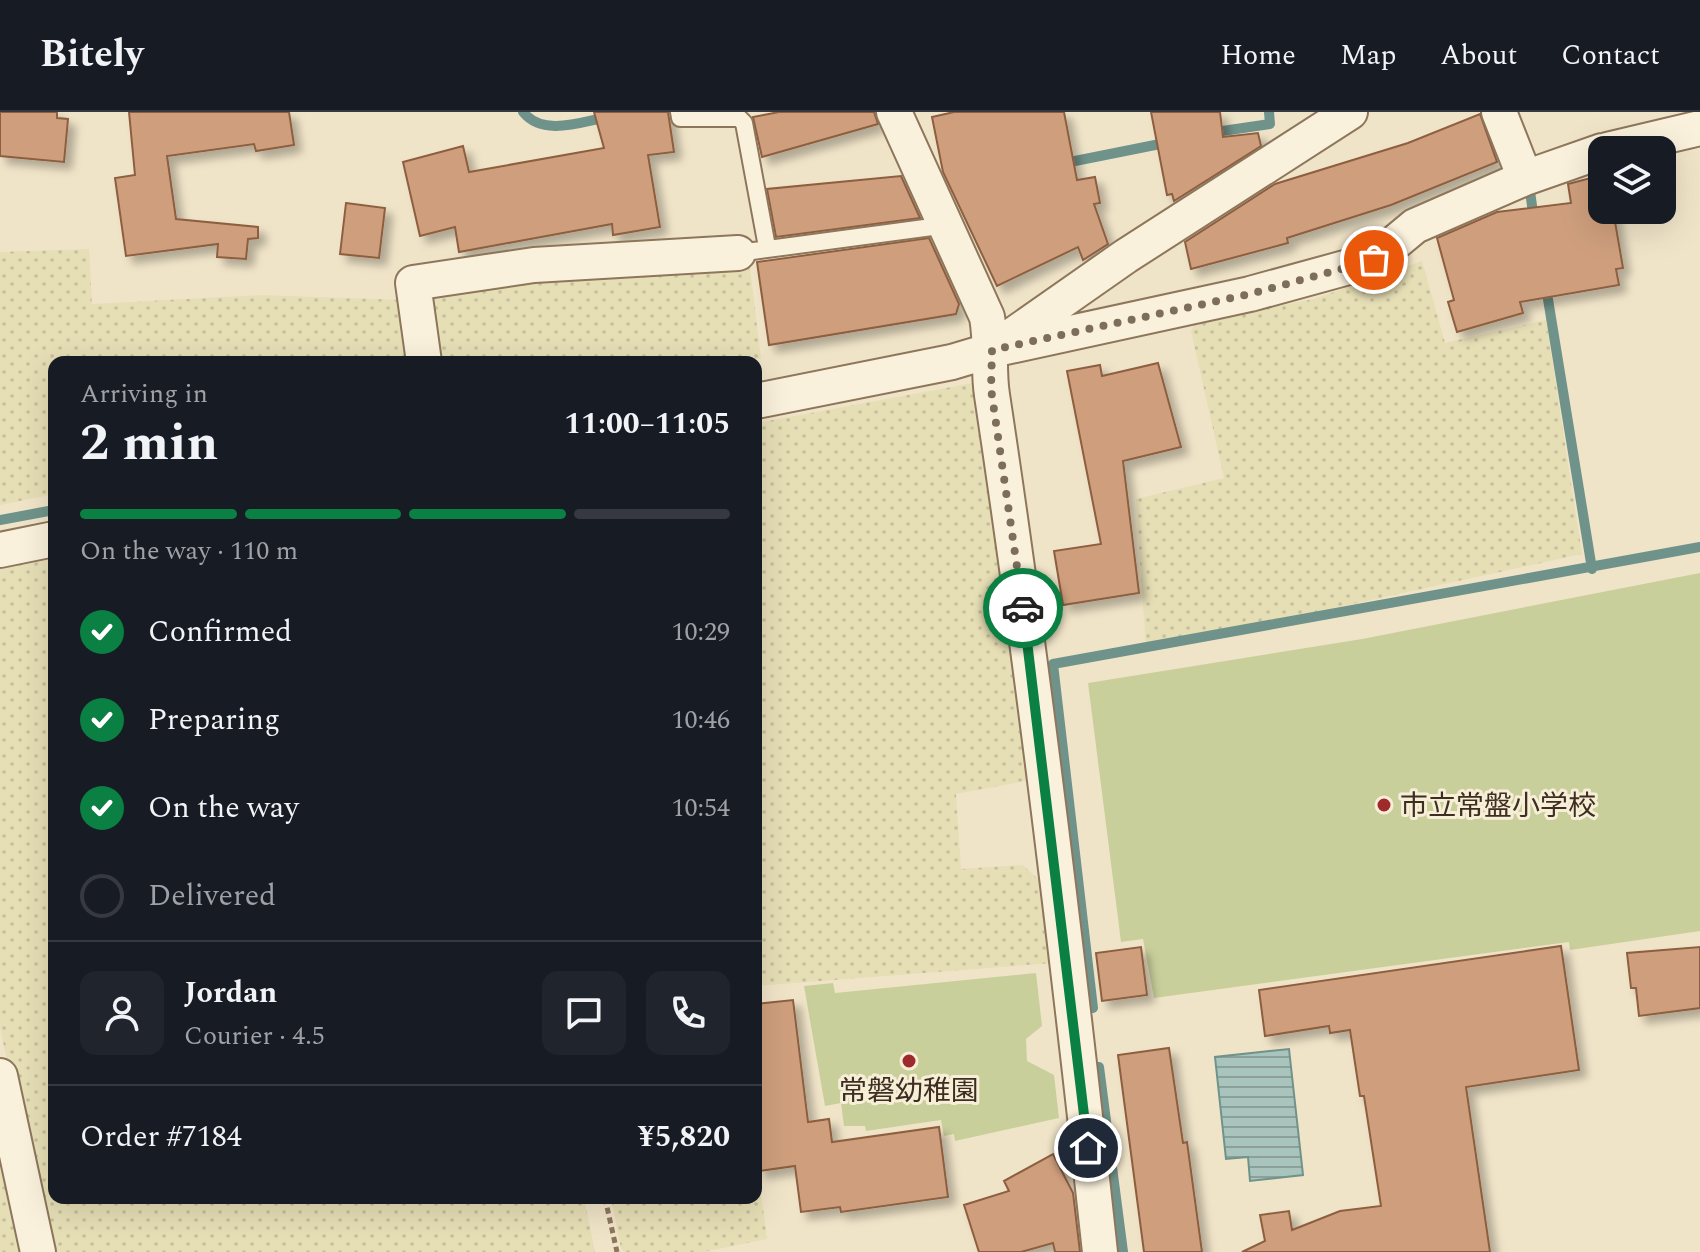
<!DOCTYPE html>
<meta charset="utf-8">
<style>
body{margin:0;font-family:Spectral,"Noto Sans JP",serif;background:#20242c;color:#f1f3f6;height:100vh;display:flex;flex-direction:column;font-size:30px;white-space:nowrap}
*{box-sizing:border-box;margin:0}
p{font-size:26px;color:#9ea1a6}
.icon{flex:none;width:44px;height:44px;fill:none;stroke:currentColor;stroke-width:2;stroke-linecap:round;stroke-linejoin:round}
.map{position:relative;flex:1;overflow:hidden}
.sheet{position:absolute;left:48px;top:244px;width:714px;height:848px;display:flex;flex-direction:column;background:#171b24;border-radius:16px;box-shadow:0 8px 32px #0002}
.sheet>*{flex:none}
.buttons{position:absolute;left:1588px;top:24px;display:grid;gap:16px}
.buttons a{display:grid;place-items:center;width:88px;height:88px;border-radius:16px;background:#171b24;box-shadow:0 8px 32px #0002;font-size:40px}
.pin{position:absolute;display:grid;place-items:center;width:68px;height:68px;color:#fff;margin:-34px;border:4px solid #fff;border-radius:50%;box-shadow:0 2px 8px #0007}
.courier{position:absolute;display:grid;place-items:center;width:80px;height:80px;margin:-40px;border:6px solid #0b8043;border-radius:50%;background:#fff;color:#222;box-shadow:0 2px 10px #0007}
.headline em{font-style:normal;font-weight:700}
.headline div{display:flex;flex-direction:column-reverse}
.headline{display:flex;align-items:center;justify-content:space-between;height:136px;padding:0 32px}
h1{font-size:52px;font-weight:700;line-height:60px}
.bar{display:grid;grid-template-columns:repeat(4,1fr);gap:12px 8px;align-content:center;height:96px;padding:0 32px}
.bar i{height:10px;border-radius:6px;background:#363941}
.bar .selected{background:#0b8043}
.bar p{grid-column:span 4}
.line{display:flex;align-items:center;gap:20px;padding:0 32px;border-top:2px solid #363941}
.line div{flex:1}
.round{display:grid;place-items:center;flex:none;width:84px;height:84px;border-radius:16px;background:#20242c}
ol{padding:0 32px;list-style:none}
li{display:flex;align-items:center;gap:24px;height:88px}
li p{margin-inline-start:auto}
li .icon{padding:8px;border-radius:50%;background:#0b8043;color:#fff;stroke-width:4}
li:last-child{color:#9ea1a6}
li i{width:44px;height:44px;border:4px solid #363941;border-radius:50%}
header{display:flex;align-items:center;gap:48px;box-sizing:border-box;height:112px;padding:0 40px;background:#171b24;border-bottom:2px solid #363941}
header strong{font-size:38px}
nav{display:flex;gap:44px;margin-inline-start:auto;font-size:28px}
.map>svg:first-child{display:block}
.farmland{fill:url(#farmland-dots)}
.green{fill:#c9cf9b}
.water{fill:url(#water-rules);stroke:#6f938a;stroke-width:2}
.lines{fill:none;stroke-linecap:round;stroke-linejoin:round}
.stream{stroke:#6f938a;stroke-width:10}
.building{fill:#cf9f7d;stroke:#8d5f41;stroke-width:2;filter:url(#shadow)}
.service-casing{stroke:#8d765c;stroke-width:20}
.minor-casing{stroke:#8d765c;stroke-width:38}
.path{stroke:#8d765c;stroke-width:5;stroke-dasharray:6 4;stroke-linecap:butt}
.service{stroke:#faf1dc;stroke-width:16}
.minor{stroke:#faf1dc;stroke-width:34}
.done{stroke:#7c6e5b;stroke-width:8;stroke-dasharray:0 14.4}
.route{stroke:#0b8043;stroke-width:10}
.poi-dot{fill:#9e2a2b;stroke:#f7eed8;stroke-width:3}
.labels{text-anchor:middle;stroke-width:6;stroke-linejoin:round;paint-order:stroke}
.poi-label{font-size:28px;fill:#3d2e20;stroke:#f7eed8;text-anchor:start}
</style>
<header>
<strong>Bitely</strong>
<nav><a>Home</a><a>Map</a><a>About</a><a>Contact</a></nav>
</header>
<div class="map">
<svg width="1700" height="1140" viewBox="0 0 1700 1140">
<defs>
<pattern id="farmland-dots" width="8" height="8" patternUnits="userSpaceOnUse" patternTransform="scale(2)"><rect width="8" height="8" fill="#e6deb5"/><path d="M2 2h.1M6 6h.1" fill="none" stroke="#c6bf9b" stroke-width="1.8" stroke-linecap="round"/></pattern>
<pattern id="water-rules" width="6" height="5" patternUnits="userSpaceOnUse" patternTransform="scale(2)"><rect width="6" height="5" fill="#a9c4bc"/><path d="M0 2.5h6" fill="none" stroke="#8ba098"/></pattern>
<filter id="shadow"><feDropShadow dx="7" dy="7" stdDeviation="4" flood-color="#0004"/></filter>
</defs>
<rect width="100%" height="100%" fill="#f0e4c8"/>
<path class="farmland" d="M 89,137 L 92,192 L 262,183 L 403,188 L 412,250 L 54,250 L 54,382 L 0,393 L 0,140 Z
M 749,148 L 761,247 L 437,250 L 425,182 Z
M 1422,149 L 1445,231 L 1546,208 L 1582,442 L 1146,537 L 1136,387 L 1224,366 L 1191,219 L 1196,210 L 1314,187 Z
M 973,271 L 1036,667 L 956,682 L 961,757 L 1023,753 L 1043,772 L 1053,851 L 756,874 L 756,311 Z
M 54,440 L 54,1086 L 584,1086 L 595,1140 L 48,1140 L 0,916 L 0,450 Z
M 0,993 L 30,1140 L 0,1140 Z
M 756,1043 L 767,1127 L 704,1140 L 624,1140 L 621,1136 L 611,1086 L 756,1086 Z"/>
<path class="green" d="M 1700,461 L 1700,819 L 1570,838 L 1569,830 L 1154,886 L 1143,827 L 1121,830 L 1088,571 L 1362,527 Z
M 1036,861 L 1042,914 L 1026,927 L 1027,949 L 1054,963 L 1059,1006 L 955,1029 L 954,1022 L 944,1024 L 941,1008 L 866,1019 L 865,1014 L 844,1014 L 841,991 L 825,994 L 804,874 L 833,871 L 835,881 Z"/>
<path class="water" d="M 1289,937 L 1303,1063 L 1250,1069 L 1248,1045 L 1226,1047 L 1215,945 Z"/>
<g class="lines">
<path class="stream" d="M 523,0 C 543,25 581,10 608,5
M 1209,21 L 1270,12 L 1269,0
M 1060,52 L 1170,30
M 1529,72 L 1534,108
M 1546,175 L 1592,457
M 0,408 L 54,398
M 1093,896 L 1053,552 L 1700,435
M 1099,955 L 1123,1140"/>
</g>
<path class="building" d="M 0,0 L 57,0 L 57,6 L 68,7 L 64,50 L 0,44 Z
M 129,0 L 289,0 L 294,33 L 256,39 L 254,32 L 167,44 L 176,107 L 258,115 L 258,126 L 248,127 L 246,147 L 217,145 L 218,132 L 126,144 L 115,66 L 135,63 Z
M 594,0 L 668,0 L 674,40 L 648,43 L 660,115 L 613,123 L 612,112 L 459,140 L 455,115 L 420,124 L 403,50 L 463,34 L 469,60 L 604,36 Z
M 779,0 L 874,0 L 878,12 L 762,45 L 753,5 Z
M 954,0 L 1064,0 L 1077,68 L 1095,65 L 1100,91 L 1094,92 L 1108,132 L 1083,148 L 1078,135 L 997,174 L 943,60 L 932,5 Z
M 1151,0 L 1220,0 L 1223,25 L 1258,21 L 1261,34 L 1174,89 L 1172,82 L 1167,83 Z
M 1480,2 L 1497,50 L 1391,93 L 1287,126 L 1288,131 L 1191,157 L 1185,130 L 1275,72 L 1408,31 Z
M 1602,63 L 1602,98 L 1613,98 L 1623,156 L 1616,157 L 1619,173 L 1520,190 L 1523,201 L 1457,220 L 1448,190 L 1454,188 L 1437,126 L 1497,100 L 1571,91 L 1568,72 Z
M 901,64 L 920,106 L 776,125 L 767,77 Z
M 346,91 L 385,96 L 379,146 L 340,142 Z
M 929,126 L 959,192 L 956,202 L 769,233 L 757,150 Z
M 1158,251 L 1181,335 L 1123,349 L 1139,481 L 1063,493 L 1054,439 L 1101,432 L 1067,259 L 1100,253 L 1102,264 Z
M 1561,834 L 1579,958 L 1466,975 L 1490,1140 L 1242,1140 L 1265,1129 L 1260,1103 L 1289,1099 L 1292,1118 L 1340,1099 L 1381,1094 L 1364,984 L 1360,984 L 1350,918 L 1330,921 L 1329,914 L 1265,924 L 1259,878 Z
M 1141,835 L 1147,883 L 1102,889 L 1096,841 Z
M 1700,835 L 1700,896 L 1639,904 L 1636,876 L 1631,876 L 1627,841 Z
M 793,888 L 808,1010 L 829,1007 L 832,1030 L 939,1015 L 948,1085 L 841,1100 L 840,1095 L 801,1100 L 795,1054 L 759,1059 L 756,1034 L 756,892 Z
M 1169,936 L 1183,1031 L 1187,1030 L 1202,1140 L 1144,1140 L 1118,943 Z
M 1053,1042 L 1073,1081 L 1080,1140 L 1055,1140 L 1053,1131 L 1021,1140 L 979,1140 L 964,1093 L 1009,1079 L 1004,1069 Z"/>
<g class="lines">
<defs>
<path id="service" d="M 679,0 L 680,6 L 739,6 L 744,11 L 767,135
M 738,141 L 947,113"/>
<path id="minor" d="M 894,0 L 987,205 C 992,233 988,258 992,283 C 1035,567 1069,854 1100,1140
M 1499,0 L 1525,66
M 1607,38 L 1700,16
M 1006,228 L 1126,144 L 1350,0
M 424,250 L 413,171 L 534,153 L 738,141
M 756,289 L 952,250 L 992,238 L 1250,182 L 1374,148 L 1415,114 L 1525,66 L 1602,39
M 0,438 L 54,427
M 0,964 L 38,1140"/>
</defs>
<use href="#service" class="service-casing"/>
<use href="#minor" class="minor-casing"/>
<path class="path" d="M 605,1086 L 617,1140"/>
<use href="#service" class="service"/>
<use href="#minor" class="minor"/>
</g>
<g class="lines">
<path class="done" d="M 1023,496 L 991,277 L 992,238 L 1250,182 L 1374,148"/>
<path class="route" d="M 1023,496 L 1088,1036"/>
</g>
<g class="poi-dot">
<circle cx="1384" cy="693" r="8"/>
<circle cx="909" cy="949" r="8"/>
</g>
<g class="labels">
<g class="poi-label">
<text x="1400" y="703">市立常盤小学校</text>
<text x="909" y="988" text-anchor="middle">常磐幼稚園</text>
</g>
</g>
</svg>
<div class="buttons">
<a><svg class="icon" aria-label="layers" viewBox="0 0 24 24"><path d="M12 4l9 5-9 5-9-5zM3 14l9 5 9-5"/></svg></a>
</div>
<div class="pin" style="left:1374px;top:148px;background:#ea580c"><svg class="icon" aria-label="bag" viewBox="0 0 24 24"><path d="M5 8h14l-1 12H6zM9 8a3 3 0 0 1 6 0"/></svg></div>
<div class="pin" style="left:1088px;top:1036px;background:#1f2937"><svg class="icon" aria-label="home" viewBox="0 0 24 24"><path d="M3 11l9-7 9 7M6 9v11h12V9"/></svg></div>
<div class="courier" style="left:1023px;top:496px"><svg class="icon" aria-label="car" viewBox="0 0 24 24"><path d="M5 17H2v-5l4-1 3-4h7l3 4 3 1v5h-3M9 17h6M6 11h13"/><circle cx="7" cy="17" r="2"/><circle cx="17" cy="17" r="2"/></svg></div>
<section class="sheet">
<div class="headline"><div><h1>2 min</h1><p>Arriving in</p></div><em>11:00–11:05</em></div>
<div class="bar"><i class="selected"></i><i class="selected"></i><i class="selected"></i><i></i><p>On the way · 110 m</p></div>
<ol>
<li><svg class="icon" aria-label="check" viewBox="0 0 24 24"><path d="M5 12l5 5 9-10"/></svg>Confirmed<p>10:29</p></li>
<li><svg class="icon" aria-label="check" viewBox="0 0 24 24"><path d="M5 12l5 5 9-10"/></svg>Preparing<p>10:46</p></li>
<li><svg class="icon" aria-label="check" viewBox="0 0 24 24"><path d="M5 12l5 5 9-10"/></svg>On the way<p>10:54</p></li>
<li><i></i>Delivered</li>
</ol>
<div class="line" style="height:144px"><a class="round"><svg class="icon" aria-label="person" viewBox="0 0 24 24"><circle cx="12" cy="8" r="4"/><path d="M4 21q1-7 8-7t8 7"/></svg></a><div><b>Jordan</b><p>Courier · 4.5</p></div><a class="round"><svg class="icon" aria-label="chat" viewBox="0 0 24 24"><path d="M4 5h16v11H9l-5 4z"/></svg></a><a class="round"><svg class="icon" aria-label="phone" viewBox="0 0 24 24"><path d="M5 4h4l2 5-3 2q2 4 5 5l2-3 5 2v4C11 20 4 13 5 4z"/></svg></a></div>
<div class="line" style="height:104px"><div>Order #7184</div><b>¥5,820</b></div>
</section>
</div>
